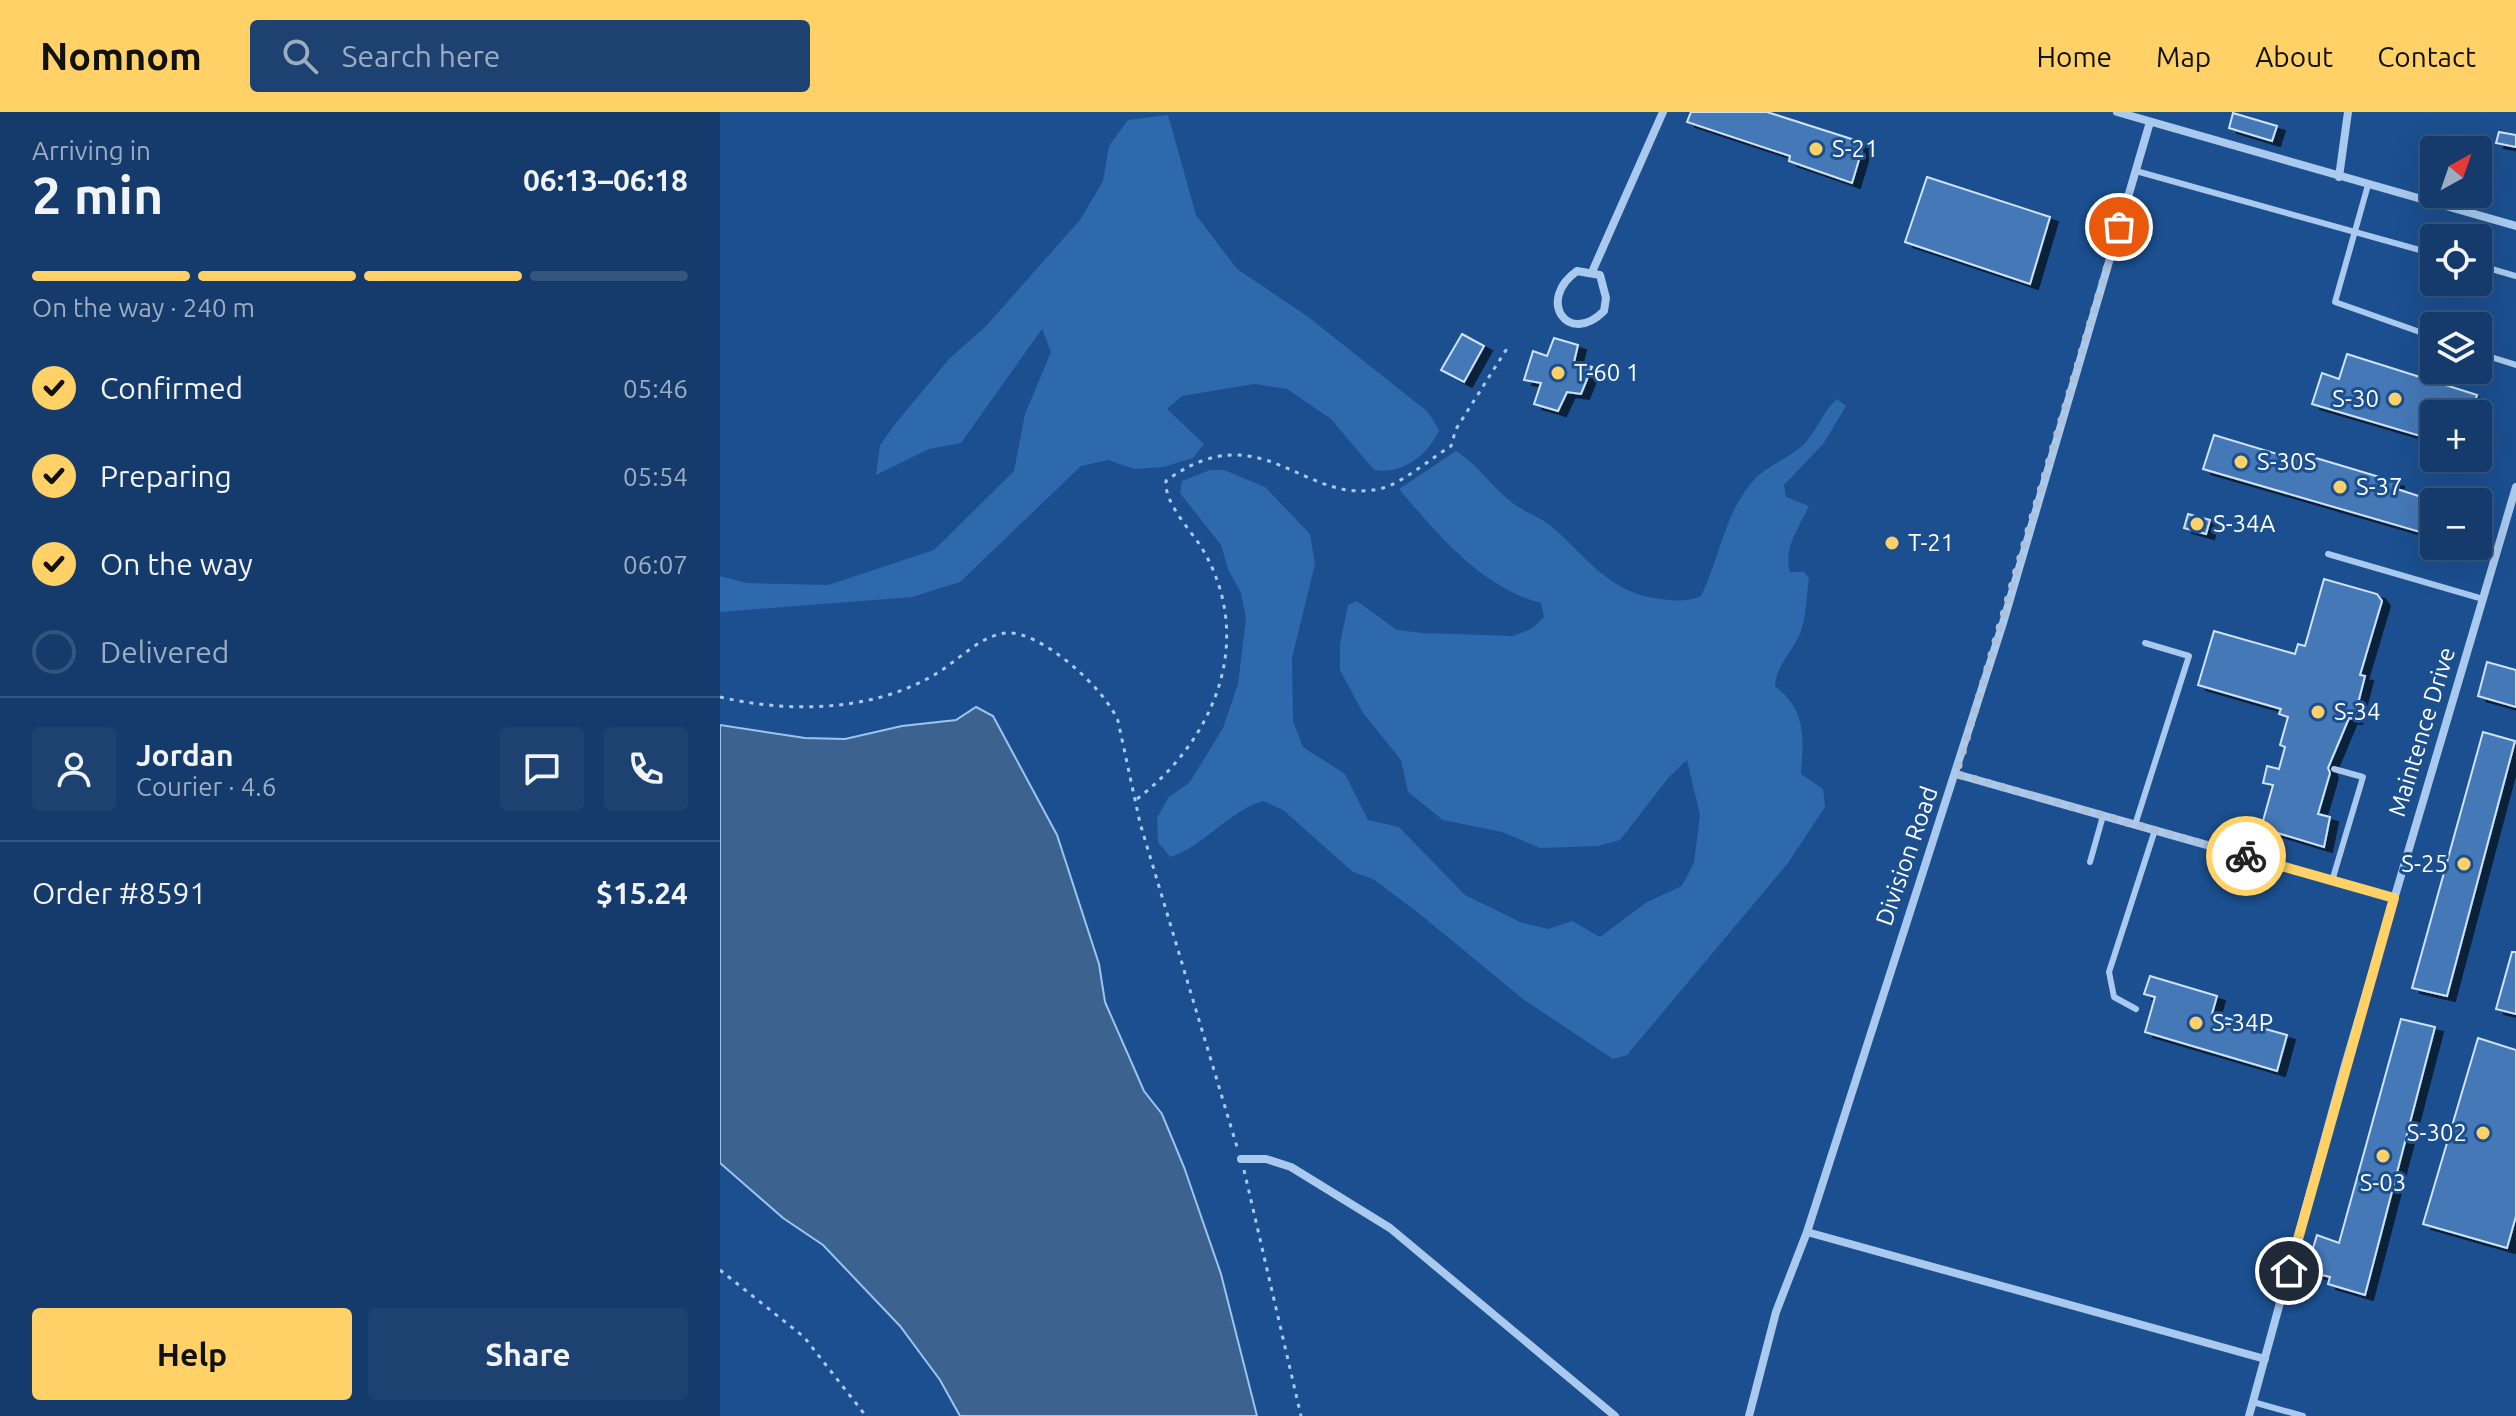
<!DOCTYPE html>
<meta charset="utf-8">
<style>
body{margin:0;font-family:Ubuntu,sans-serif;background:#1d4271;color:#f1f3f6;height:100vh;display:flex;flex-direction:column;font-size:30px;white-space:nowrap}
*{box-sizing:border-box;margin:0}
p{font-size:26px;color:#9dadc1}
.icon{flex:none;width:44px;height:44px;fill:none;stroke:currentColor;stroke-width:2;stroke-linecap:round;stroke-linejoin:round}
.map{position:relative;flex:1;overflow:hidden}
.panel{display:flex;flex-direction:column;background:#143b6b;width:720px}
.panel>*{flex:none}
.needle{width:52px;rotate:40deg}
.fabs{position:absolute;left:1700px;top:24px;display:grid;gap:16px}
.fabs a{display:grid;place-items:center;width:72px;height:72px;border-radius:8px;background:#143b6b;box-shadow:0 8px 32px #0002,0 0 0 2px #33557e;font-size:40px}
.pin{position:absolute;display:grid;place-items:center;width:68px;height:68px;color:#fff;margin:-34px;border:4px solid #fff;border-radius:50%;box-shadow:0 2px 8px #0007}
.courier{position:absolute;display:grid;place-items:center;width:80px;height:80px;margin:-40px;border:6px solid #ffd166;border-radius:50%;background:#fff;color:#222;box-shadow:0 2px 10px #0007}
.headline em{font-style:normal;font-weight:600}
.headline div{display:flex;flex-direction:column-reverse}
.headline{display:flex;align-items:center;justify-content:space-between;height:136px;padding:0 32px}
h1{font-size:52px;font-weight:600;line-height:60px}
.bar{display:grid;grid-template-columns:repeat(4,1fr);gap:12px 8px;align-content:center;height:96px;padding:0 32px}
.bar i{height:10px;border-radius:6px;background:#33557e}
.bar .on{background:#ffd166}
.bar p{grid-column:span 4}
.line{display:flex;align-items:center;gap:20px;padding:0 32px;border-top:2px solid #33557e}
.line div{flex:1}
.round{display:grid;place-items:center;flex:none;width:84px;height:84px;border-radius:8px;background:#1d4271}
ol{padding:0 32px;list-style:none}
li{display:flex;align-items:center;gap:24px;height:88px}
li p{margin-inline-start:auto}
li .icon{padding:8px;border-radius:50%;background:#ffd166;color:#111;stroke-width:4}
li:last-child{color:#9dadc1}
li i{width:44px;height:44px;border:4px solid #33557e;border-radius:50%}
.action{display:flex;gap:16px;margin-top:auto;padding:16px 32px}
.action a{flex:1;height:92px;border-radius:8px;background:#ffd166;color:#111;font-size:32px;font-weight:600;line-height:92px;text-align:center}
.action a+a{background:#1d4271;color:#f1f3f6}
header{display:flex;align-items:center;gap:48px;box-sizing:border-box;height:112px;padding:0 40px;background:#ffd166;color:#111}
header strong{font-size:38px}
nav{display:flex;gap:44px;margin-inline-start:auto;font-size:28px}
.search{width:560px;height:72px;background:#1d4271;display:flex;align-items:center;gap:20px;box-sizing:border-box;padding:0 28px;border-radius:8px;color:#9dadc1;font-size:30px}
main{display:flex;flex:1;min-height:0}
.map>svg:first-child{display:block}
.green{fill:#2e69ad}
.water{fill:#3c6290;stroke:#9cc4f0;stroke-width:2}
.building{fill:#4478b7;stroke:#cfe3fa;stroke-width:2;filter:url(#shadow)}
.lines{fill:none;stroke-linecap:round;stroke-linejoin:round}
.path{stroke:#a9c9ee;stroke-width:3;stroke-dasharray:4 6;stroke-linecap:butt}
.service{stroke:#a9c9ee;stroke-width:6}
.minor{stroke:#a9c9ee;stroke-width:8}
.done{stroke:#afc1d8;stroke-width:8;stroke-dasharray:0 14.4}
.route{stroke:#ffd166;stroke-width:10}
.poi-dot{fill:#ffd166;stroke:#1b4f8f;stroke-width:3}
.labels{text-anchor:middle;stroke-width:6;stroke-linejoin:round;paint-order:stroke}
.poi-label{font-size:24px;fill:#fff;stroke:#1b4f8f;text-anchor:start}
.street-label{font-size:24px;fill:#fff;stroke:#1b4f8f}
</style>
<header>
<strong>Nomnom</strong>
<div class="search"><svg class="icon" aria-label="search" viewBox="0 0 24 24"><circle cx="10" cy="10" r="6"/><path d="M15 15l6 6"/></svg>Search here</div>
<nav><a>Home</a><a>Map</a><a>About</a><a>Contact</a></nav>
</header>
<main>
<section class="panel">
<div class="headline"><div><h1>2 min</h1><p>Arriving in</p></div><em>06:13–06:18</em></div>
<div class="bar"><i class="on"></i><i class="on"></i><i class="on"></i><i></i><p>On the way · 240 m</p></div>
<ol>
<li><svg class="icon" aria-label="check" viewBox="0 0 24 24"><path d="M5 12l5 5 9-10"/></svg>Confirmed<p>05:46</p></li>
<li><svg class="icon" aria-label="check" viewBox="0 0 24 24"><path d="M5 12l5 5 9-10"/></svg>Preparing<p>05:54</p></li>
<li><svg class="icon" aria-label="check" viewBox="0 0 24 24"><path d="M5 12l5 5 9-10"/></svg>On the way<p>06:07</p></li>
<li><i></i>Delivered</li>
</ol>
<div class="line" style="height:144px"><a class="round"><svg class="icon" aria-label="person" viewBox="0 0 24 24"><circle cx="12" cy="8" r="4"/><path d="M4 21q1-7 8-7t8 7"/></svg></a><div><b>Jordan</b><p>Courier · 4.6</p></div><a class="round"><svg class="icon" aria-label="chat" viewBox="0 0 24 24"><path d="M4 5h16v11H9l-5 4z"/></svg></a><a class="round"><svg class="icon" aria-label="phone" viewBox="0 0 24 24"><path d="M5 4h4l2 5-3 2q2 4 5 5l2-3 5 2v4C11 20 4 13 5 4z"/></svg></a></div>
<div class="line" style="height:104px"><div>Order #8591</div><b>$15.24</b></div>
<div class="action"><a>Help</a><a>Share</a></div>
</section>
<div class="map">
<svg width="1796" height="1304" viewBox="0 0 1796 1304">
<defs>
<filter id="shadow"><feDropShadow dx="8" dy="5" stdDeviation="0" flood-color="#0009"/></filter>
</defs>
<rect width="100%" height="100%" fill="#1b4f8f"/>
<path class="green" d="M 448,3 L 476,103 L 517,157 L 587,204 L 708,300 L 719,318 C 708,344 681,363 654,358 L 611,307 L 567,277 L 534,272 L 462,284 L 447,297 L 484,332 L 473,346 L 443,355 L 414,357 L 388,348 L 361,354 L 240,470 L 192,485 L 0,500 L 0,464 L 26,471 L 108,473 L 214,438 L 294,359 L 305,302 L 331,240 L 322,217 L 241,331 L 209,337 L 156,363 L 160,333 L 176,311 L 229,247 L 266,214 L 360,108 L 383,69 L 389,34 L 408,8 Z
M 1117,287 L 1126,294 L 1103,332 L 1064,373 L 1066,385 L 1089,394 C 1079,416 1063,435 1070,460 L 1084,460 L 1089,466 C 1086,485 1087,503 1080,522 C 1072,540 1056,554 1055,574 C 1086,598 1084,624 1081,662 L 1103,677 L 1105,695 L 1068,751 L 907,943 L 893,947 L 803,887 L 696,799 L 653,767 L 633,760 L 563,698 L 543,689 C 508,700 484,734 450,745 L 438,730 L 437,706 L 448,686 L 470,670 L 503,616 L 518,572 L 526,506 L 521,481 L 508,457 L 501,433 L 460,381 L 462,369 L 490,358 L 504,358 L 545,375 L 590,422 L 595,452 L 572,546 L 573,609 L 583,635 L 625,662 L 648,708 L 679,715 L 745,783 L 800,810 L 828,817 L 852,809 L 880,825 L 927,790 L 962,774 L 974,751 L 980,703 L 967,648 L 949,665 L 900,728 L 878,734 L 820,736 L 782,720 L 723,708 L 688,680 L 681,648 L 643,601 L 620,558 L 620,532 L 628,493 L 637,489 L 677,518 L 703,521 L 793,524 L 811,517 L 824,505 L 821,491 C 762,476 717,422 679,377 L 736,339 C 759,353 772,376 794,392 C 805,400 820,405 831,414 C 867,445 889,481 940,487 C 956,489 966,490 981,484 C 1000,446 1005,398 1035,367 C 1049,352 1071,346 1085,331 C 1098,317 1102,300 1117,287 Z"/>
<path class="water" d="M 256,595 L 273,604 L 337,723 L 379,852 L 385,890 L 424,979 L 442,1002 L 464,1055 L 501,1162 L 537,1304 L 240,1304 L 220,1268 L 180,1214 L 103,1133 L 63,1106 L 0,1051 L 0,613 L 85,626 L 125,627 L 182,614 L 236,608 Z"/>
<path class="building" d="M 971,0 L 1047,0 L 1144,31 L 1132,71 L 1069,49 L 1070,44 L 967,10 Z
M 1513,1 L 1557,14 L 1552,29 L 1509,16 Z
M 1779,20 L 1796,23 L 1796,35 L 1776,31 Z
M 1207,65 L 1330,105 L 1310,172 L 1185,130 Z
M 742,222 L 764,234 L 744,270 L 721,258 Z
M 834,226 L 858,233 L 854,250 L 872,255 L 861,282 L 847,280 L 838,299 L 814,292 L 821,271 L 804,268 L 813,239 L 827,244 Z
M 1627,242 L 1757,283 L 1752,302 L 1714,302 L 1714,328 L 1592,292 L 1602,261 L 1619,267 Z
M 1494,323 L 1574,347 L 1576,340 L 1676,370 L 1674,376 L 1714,389 L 1714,424 L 1483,357 Z
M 1468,402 L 1490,408 L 1486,422 L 1464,416 Z
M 1604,467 L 1657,482 L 1662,489 L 1640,563 L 1645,564 L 1634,607 L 1629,606 L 1608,656 L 1610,661 L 1598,702 L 1610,705 L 1604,735 L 1541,716 L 1553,673 L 1543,671 L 1547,654 L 1559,657 L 1565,635 L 1560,633 L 1568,605 L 1559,602 L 1561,597 L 1478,573 L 1494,519 L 1575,542 L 1578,532 L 1585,534 Z
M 1767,550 L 1796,558 L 1796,595 L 1758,584 Z
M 1763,620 L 1795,629 L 1727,884 L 1692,876 Z
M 1792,840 L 1796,840 L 1796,902 L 1776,897 Z
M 1430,864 L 1497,884 L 1492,902 L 1567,923 L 1557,959 L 1425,920 L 1435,885 L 1424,882 Z
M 1681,907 L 1715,915 L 1645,1183 L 1608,1172 L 1610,1165 L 1586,1159 L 1597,1123 L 1619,1131 Z
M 1758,926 L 1796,938 L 1796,1104 L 1787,1136 L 1703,1112 Z"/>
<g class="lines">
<path class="path" d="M 0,585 C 69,601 151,600 214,563 C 237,550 260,523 287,521 C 322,519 386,578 398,609 L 420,711 L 517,1035
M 417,687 C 494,628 536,529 483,438 C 472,419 444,392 446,369 C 542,298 585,397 663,376 C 682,371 713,345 731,334 L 736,317 L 788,235
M 524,1058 L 581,1304
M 0,1158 L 84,1225 L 146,1304"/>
<path class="service" d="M 1416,59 L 1714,142
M 1648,73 L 1615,190 L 1714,225
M 1758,153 L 1796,164
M 1758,241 L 1796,253
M 1608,442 L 1763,487
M 1415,713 L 1469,544 L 1425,531
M 1370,750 L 1383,704
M 1612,769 L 1643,665 L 1614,657
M 1416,897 L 1394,885 L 1389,860 L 1435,718
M 1533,1290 L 1583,1304"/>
<path class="minor" d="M 1397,0 L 1796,114
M 1619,65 L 1628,0
M 857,159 L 880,163 L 886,186 L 884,199 C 848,235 816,188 857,159 Z
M 872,160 L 943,0
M 1236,662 L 1674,786
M 521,1047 L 546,1047 L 571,1055 L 670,1116 L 895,1304
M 1087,1120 L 1545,1247
M 1029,1304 L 1056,1200 L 1087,1120 L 1283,511 L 1430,10
M 1529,1304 L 1625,953 L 1796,375"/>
</g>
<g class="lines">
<path class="done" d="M 1399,115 L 1236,662 L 1526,744"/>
<path class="route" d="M 1526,744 L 1674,786 L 1569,1159"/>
</g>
<g class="poi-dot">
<circle cx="1096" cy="37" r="8"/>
<circle cx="838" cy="261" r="8"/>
<circle cx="1675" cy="287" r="8"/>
<circle cx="1521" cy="350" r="8"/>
<circle cx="1620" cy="375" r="8"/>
<circle cx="1477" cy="412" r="8"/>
<circle cx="1172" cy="431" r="8"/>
<circle cx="1598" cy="600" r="8"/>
<circle cx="1744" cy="752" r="8"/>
<circle cx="1476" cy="911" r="8"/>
<circle cx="1763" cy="1021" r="8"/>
<circle cx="1663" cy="1044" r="8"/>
</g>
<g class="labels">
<g class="poi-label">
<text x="1112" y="45">S-21</text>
<text x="854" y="269">T-60 1</text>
<text x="1659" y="295" text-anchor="end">S-30</text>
<text x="1537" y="358">S-30S</text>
<text x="1636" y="383">S-37</text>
<text x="1493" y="420">S-34A</text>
<text x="1188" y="439">T-21</text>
<text x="1614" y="608">S-34</text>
<text x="1728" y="760" text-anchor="end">S-25</text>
<text x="1492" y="919">S-34P</text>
<text x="1747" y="1029" text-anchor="end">S-302</text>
<text x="1663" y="1079" text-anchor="middle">S-03</text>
</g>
<g class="street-label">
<text transform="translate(1702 620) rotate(-73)" y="8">Maintence Drive</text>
<text transform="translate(1187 744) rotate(-71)" y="8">Division Road</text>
</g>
</g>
</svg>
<div class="fabs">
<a><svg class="needle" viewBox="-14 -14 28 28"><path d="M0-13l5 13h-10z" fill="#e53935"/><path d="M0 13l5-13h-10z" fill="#9dadc1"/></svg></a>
<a><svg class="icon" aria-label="locate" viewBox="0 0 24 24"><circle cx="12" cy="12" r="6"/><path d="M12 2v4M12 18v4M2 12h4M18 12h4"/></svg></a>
<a><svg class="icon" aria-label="layers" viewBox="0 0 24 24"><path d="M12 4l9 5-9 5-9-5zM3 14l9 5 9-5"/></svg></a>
<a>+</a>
<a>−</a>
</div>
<div class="pin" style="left:1399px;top:115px;background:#ea580c"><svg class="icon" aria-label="bag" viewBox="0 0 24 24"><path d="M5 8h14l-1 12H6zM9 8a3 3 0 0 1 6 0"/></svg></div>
<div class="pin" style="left:1569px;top:1159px;background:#1f2937"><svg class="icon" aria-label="home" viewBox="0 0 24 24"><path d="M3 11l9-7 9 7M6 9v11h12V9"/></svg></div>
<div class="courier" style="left:1526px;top:744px"><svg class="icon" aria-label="bike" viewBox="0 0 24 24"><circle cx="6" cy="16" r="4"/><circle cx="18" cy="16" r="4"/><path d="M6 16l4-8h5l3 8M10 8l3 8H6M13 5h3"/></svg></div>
</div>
</main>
